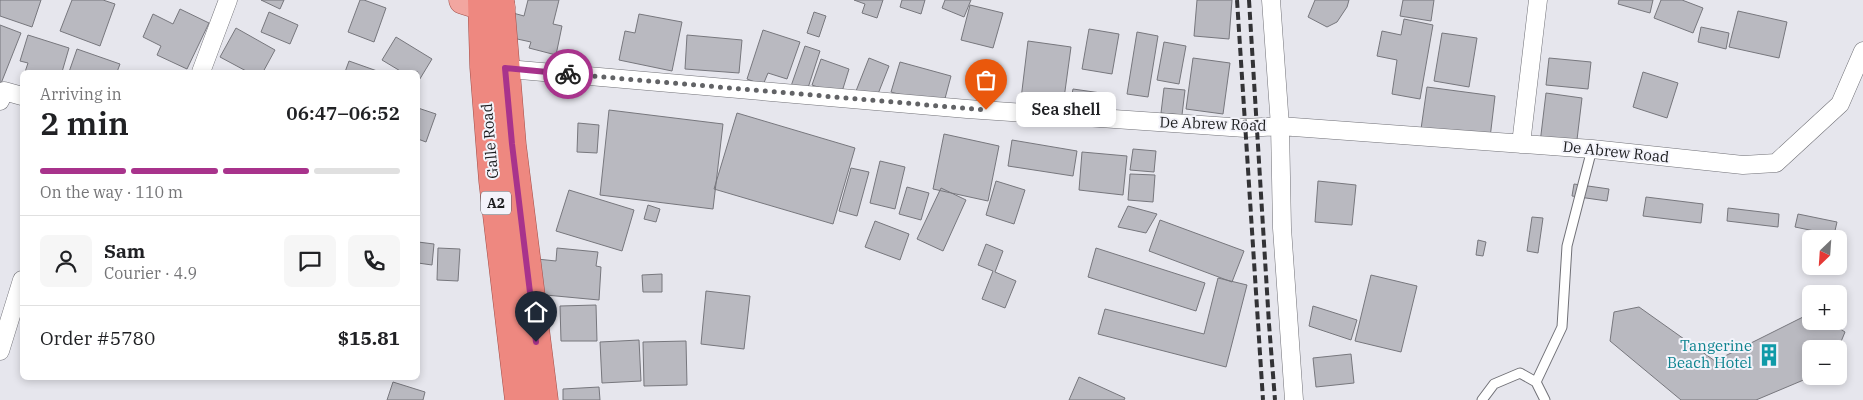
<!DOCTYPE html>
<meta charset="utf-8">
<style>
body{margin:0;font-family:"IBM Plex Serif",serif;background:#f6f6f6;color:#202124;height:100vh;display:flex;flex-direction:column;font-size:19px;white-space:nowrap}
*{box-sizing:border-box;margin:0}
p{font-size:16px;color:#757577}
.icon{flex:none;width:28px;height:28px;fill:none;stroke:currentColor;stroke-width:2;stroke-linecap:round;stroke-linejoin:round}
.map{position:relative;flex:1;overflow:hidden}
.sheet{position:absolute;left:20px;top:70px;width:400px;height:310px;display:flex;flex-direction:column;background:#fff;border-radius:8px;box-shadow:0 2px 8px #0003}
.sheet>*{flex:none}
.needle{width:32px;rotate:205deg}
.tools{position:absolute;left:1802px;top:230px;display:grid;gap:10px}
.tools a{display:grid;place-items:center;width:45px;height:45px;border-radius:8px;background:#fff;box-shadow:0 2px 8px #0003;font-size:25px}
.pin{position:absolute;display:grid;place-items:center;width:42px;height:42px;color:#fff;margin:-51px -21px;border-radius:50% 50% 50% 0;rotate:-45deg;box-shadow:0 0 5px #0007}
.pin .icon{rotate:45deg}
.courier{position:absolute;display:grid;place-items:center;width:50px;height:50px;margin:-25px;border:4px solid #a8338c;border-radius:50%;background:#fff;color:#222;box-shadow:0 1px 6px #0007}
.bubble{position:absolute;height:35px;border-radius:8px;background:#fff;box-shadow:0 2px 8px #0003;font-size:16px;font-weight:600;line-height:35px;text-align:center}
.head em{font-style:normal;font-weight:600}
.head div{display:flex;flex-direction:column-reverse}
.head{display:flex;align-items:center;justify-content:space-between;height:85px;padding:0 20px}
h1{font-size:32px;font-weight:600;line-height:38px}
.bar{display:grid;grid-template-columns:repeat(4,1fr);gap:8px 5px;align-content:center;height:60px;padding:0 20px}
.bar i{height:6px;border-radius:4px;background:#e0e0e0}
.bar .selected{background:#a8338c}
.bar p{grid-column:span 4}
.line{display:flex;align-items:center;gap:12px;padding:0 20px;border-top:1px solid #e0e0e0}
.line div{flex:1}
.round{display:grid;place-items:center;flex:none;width:52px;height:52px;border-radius:8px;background:#f6f6f6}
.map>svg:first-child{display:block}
.building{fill:#b9b9c0;stroke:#77777d}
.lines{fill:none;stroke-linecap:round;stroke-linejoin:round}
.service-casing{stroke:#717177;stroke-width:11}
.minor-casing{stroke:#717177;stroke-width:19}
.primary-casing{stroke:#a24f49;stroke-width:29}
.trunk-casing{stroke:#a24f49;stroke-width:29}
.service{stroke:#fff;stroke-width:9}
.minor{stroke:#fff;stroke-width:18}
.primary{stroke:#f2a6a0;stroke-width:28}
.trunk{stroke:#ee8880;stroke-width:28}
.rail{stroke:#333336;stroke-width:4;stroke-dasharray:8 4;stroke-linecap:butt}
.done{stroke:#626366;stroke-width:5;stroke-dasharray:0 9}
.route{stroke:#a8338c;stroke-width:6}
.labels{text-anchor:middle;stroke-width:4;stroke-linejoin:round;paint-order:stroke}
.shield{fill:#f3f3fa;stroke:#5c5c60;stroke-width:1}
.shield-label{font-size:14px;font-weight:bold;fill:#1b1c1e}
.street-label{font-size:15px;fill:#1b1c1e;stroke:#f3f3fa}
.culture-label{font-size:15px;fill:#0d838f;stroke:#f3f3fa;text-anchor:end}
</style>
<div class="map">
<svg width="1863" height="400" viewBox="0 0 1863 400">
<rect width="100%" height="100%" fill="#e6e6ed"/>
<path class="building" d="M 0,0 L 41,0 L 32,27 L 0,16 Z
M 72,0 L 103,0 L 115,4 L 100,46 L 60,31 Z
M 261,0 L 284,0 L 280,9 Z
M 360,0 L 364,0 L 386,8 L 374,42 L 348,32 Z
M 528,0 L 559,0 L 553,24 L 562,26 L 556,55 L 529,48 L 531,42 L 508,37 L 513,13 L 524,16 Z
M 854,0 L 883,0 L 877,18 L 862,13 L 865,4 Z
M 902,0 L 925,0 L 921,14 L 900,7 Z
M 945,0 L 971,0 L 964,17 L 942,8 Z
M 1197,0 L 1232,0 L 1229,39 L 1194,36 Z
M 1315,0 L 1349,0 L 1347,7 L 1337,22 L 1327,27 L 1308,17 Z
M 1403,0 L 1434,0 L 1431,21 L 1400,16 Z
M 1619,0 L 1653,0 L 1650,13 L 1618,4 Z
M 1661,0 L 1682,0 L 1703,8 L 1693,33 L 1654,18 Z
M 970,5 L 1003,13 L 993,48 L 961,40 Z
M 180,9 L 209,23 L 187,69 L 157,55 L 161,46 L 143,37 L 153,14 L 173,24 Z
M 1738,11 L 1787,22 L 1779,58 L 1729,47 Z
M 269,12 L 298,25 L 290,44 L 261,32 Z
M 814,12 L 826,16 L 819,37 L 807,33 Z
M 639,14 L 682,22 L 672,71 L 619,60 L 625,31 L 635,33 Z
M 1404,19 L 1433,25 L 1420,99 L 1392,94 L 1397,60 L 1377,56 L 1382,31 L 1401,35 Z
M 0,25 L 21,33 L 0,86 Z
M 1701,27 L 1729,33 L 1726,49 L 1698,42 Z
M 236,28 L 275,50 L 263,72 L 248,72 L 220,57 Z
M 1089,29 L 1119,34 L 1112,74 L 1082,69 Z
M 763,30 L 800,42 L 787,79 L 768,73 L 763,85 L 747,79 Z
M 1137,32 L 1158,36 L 1148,97 L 1127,94 Z
M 1442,33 L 1477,38 L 1469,87 L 1434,81 Z
M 28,35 L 69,48 L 62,72 L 25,72 L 28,63 L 20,61 Z
M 687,35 L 742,40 L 739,73 L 685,69 Z
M 396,37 L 432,59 L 418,82 L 418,72 L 402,72 L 382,60 Z
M 1028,41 L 1071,47 L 1062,113 L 1020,107 Z
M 1164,42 L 1186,46 L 1179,84 L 1157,80 Z
M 805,46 L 820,51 L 806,94 L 790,89 Z
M 77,49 L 120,64 L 117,72 L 69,72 Z
M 869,58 L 889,66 L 876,99 L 856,91 Z
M 1193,58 L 1230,63 L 1223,114 L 1186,109 Z
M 1549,58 L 1591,62 L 1588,89 L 1546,85 Z
M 821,59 L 849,69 L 841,95 L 812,85 Z
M 349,61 L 380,72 L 345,72 Z
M 900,62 L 951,76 L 943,106 L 891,92 Z
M 1643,72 L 1678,83 L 1667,118 L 1633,107 Z
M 1427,87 L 1495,96 L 1490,138 L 1421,129 Z
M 1164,88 L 1185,90 L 1182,115 L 1161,113 Z
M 1073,89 L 1108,94 L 1105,115 L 1069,109 Z
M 1546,93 L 1582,98 L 1576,148 L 1540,143 Z
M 418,108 L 436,114 L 426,142 L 418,139 Z
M 609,110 L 723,124 L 713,209 L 600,195 Z
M 737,113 L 855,148 L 833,224 L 714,189 Z
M 578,123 L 599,125 L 597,153 L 577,152 Z
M 944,134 L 999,146 L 988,201 L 933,189 Z
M 1012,140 L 1077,151 L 1073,176 L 1008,166 Z
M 1133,149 L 1156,151 L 1154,172 L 1130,170 Z
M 1082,152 L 1127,156 L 1123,195 L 1079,190 Z
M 880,161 L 905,167 L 895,209 L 870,203 Z
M 851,168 L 869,172 L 857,216 L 839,211 Z
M 1130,174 L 1155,175 L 1153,202 L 1128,200 Z
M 996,181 L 1025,190 L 1014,224 L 986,215 Z
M 1318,181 L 1356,185 L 1352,225 L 1315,222 Z
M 1574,184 L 1609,189 L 1607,201 L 1572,196 Z
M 907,187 L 929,193 L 921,220 L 899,214 Z
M 941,188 L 966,200 L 943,251 L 917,239 Z
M 569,190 L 634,210 L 622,251 L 556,231 Z
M 1646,197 L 1703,204 L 1701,223 L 1643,216 Z
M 648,205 L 660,209 L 656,222 L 644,219 Z
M 1128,206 L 1157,214 L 1146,233 L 1118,227 Z
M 1728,208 L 1779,214 L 1778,227 L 1727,221 Z
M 1798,214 L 1837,222 L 1834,235 L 1795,227 Z
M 1532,217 L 1543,218 L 1538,253 L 1527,251 Z
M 1160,220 L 1244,251 L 1232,282 L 1149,251 Z
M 875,221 L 909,234 L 900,260 L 865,247 Z
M 1478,240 L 1486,242 L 1483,256 L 1476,255 Z
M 418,242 L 434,244 L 432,265 L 418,263 Z
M 986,244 L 1003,251 L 995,272 L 1016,281 L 1005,308 L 982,299 L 993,271 L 978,265 Z
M 438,248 L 460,249 L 458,281 L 437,280 Z
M 557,248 L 598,252 L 596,266 L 601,267 L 599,300 L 535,294 L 537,259 L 556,261 Z
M 1096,248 L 1205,283 L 1196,311 L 1088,277 Z
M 662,274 L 662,292 L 643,292 L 642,275 Z
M 1371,275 L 1417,286 L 1401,352 L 1355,341 Z
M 1218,278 L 1247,285 L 1226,367 L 1098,334 L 1105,309 L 1204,334 Z
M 706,291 L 750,296 L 744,349 L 701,344 Z
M 596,305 L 597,341 L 561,341 L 560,306 Z
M 1313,306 L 1357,320 L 1351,340 L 1309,326 Z
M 1639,307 L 1715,361 L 1811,313 L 1811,321 L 1828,321 L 1845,332 L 1838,349 L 1811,349 L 1811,376 L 1813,376 L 1756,400 L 1681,400 L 1610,341 L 1614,312 Z
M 639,340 L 641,381 L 602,383 L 600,342 Z
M 686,341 L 687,385 L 644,386 L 643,342 Z
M 1351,354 L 1354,383 L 1316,387 L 1313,358 Z
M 1079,377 L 1125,398 L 1124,400 L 1069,400 Z
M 393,382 L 425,392 L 423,400 L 387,400 Z
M 599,387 L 600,400 L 563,400 L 563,389 Z"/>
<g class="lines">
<defs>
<path id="service" d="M 1536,382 L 1562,327 L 1567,246 L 1592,149
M 1482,400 L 1494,384 L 1520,373 L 1536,382 L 1545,400"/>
<path id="minor" d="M 1271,0 L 1280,126 L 1282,228 L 1294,400
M 496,68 L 967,109 L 1245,128 L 1280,126 L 1592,149 L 1743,165 L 1776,163 L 1840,104 L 1863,51
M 201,72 L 228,0
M 0,101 L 4,91 L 22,96
M 1521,144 L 1538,0
M 0,351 L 22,280"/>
<path id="primary" d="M 463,0 L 482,6 L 501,7"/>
<path id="trunk" d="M 482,0 L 484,67 L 493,181 L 519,400
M 500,0 L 512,145 L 544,400"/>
</defs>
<use href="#service" class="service-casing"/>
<use href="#minor" class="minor-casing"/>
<use href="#primary" class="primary-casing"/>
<use href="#trunk" class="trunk-casing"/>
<use href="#service" class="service"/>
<use href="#minor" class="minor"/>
<use href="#primary" class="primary"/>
<use href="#trunk" class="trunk"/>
<path class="rail" d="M 1237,0 L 1263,400
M 1249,0 L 1269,324 L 1275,400"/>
</g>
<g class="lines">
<path class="done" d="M 568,74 L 986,110"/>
<path class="route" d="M 536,342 L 512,144 L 505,68 L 568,74"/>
</g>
<defs>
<symbol id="building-bare" viewBox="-9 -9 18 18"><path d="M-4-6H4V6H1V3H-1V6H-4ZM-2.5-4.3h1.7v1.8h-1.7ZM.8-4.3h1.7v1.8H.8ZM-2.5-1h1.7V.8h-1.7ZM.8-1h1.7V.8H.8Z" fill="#0f9aa8" stroke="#f3f3fa" stroke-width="2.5" paint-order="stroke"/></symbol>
</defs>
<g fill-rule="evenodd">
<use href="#building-bare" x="1753" y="339" width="32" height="32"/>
</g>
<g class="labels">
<rect class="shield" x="481" y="191.5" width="30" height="23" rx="4"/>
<g class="shield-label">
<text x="496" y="208">A2</text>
</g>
<g class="street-label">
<text transform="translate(1213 124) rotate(2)" y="5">De Abrew Road</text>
<text transform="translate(490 141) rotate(-95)" y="5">Galle Road</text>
<text transform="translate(1616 152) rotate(6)" y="5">De Abrew Road</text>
</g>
<g class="culture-label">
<text x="1752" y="351">Tangerine<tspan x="1752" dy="17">Beach Hotel</tspan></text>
</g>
</g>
</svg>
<div class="tools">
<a><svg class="needle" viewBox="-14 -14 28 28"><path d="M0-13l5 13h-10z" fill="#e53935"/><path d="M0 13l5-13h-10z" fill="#757577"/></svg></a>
<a>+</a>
<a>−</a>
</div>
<div class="pin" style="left:986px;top:110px;background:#ea580c"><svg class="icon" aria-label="bag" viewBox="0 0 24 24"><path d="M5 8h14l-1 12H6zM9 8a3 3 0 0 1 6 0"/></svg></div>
<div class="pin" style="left:536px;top:342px;background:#1f2937"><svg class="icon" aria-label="home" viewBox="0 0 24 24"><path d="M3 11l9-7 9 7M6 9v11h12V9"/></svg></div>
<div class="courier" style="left:568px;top:74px"><svg class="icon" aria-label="bike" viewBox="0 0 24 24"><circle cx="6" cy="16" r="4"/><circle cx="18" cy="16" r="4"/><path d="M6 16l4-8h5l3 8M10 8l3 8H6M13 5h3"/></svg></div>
<div class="bubble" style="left:1016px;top:92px;width:100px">Sea shell</div>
<section class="sheet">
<div class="head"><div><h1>2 min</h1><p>Arriving in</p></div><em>06:47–06:52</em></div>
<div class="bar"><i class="selected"></i><i class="selected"></i><i class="selected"></i><i></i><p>On the way · 110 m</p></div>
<div class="line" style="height:90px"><a class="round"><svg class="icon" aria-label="person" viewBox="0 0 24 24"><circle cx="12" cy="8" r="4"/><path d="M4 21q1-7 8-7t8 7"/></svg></a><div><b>Sam</b><p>Courier · 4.9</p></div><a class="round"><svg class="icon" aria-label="chat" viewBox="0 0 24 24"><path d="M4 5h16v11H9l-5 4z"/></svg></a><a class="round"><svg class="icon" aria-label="phone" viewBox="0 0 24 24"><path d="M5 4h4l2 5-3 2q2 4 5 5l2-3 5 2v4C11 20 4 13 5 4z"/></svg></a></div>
<div class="line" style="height:65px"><div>Order #5780</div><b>$15.81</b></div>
</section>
</div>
